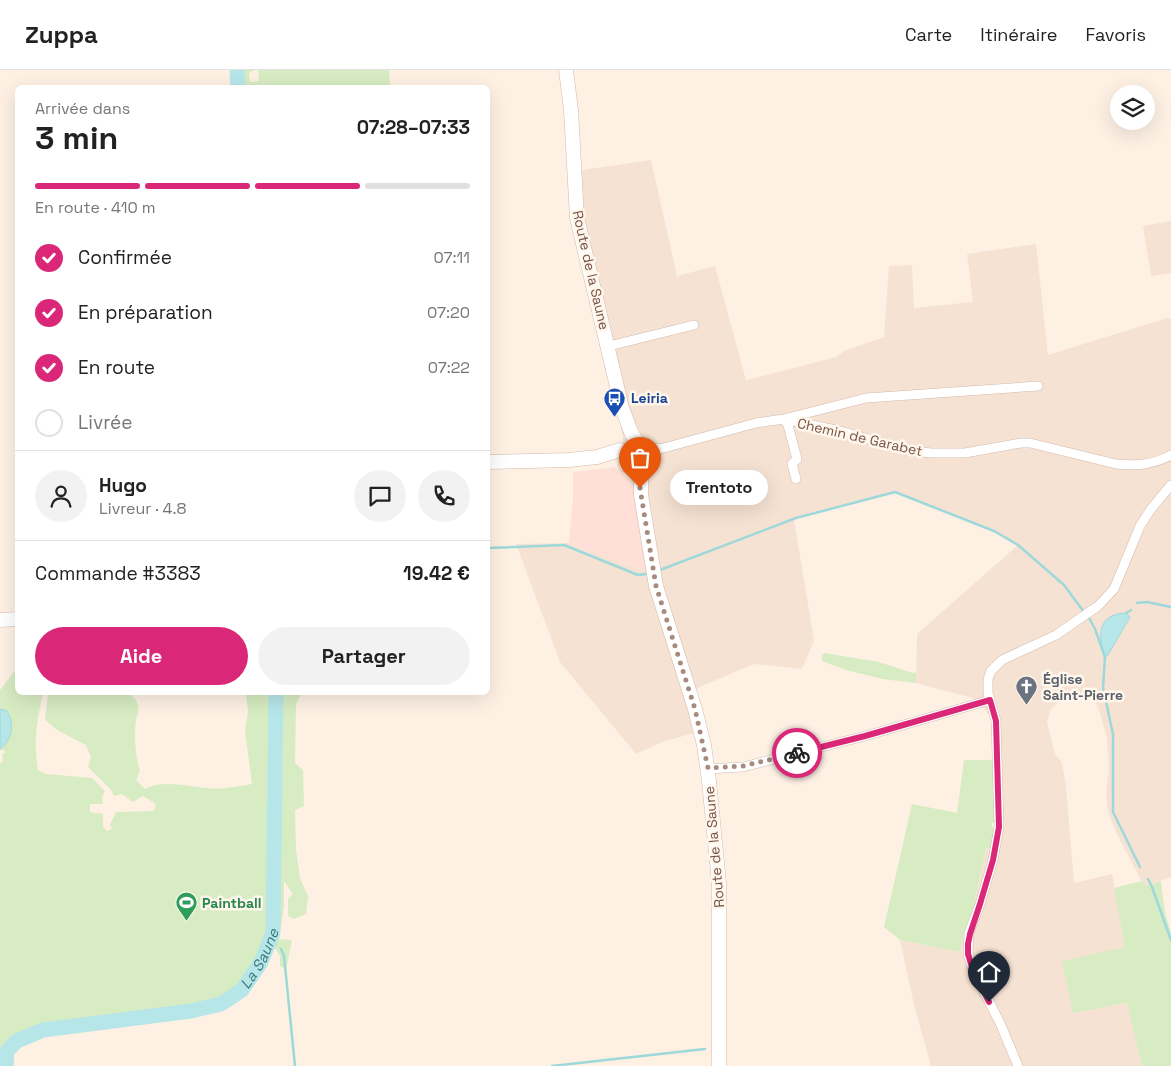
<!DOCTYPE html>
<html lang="fr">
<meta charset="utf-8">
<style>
body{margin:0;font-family:"Space Grotesk",sans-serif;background:#f2f2f2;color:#222;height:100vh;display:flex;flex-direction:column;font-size:19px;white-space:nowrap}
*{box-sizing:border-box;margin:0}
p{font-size:16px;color:#767676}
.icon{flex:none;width:28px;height:28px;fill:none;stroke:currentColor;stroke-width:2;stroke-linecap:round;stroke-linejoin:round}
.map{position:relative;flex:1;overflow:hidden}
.sheet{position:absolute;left:15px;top:15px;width:475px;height:610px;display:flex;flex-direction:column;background:#fff;border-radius:8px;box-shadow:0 5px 20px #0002}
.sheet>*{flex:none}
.fabs{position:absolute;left:1110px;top:15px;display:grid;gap:10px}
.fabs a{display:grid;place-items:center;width:45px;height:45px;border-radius:50%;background:#fff;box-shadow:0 5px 20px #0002;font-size:25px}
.pin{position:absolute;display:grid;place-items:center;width:42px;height:42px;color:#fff;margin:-51px -21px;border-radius:50% 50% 50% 0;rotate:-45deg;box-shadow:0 0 5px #0007}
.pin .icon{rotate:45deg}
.courier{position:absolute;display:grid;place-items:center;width:50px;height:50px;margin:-25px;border:4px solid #db2777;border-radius:50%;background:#fff;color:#222;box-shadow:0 1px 6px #0007}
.bubble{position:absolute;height:35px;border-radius:18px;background:#fff;box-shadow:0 5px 20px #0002;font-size:16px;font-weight:800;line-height:35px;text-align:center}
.summary em{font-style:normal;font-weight:800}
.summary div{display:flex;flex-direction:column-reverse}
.summary{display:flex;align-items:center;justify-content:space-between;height:85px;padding:0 20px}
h1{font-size:32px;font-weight:800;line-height:38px}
.bar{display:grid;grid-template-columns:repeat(4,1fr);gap:8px 5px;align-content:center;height:60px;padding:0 20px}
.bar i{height:6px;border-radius:4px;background:#e0e0e0}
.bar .current{background:#db2777}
.bar p{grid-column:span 4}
.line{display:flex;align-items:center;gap:12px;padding:0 20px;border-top:1px solid #e0e0e0}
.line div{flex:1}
.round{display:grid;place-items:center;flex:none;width:52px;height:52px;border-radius:26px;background:#f2f2f2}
ol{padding:0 20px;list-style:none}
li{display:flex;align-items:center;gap:15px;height:55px}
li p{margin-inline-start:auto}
li .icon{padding:5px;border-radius:50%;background:#db2777;color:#fff;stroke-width:4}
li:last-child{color:#767676}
li i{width:28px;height:28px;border:2px solid #e0e0e0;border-radius:50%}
.cta{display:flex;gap:10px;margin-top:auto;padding:10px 20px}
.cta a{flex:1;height:58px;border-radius:30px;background:#db2777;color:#fff;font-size:20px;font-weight:800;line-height:58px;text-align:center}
.cta a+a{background:#f2f2f2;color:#222}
header{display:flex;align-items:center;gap:30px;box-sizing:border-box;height:70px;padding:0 25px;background:#fff;border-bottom:1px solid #e0e0e0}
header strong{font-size:24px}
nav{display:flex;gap:28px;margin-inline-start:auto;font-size:18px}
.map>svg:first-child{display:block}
.residential{fill:#f6e2d2}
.commercial{fill:#ffdfd7}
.green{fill:#d7ecc2}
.water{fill:#b7e6e9;stroke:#9dd8db}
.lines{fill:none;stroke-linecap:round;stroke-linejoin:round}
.stream{stroke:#9dd8db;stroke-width:2.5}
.river{stroke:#b7e6e9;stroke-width:15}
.street-casing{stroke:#d2baac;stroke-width:10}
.secondary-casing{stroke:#d5b9aa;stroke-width:15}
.street{stroke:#fff;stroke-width:9}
.secondary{stroke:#fff;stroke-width:14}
.done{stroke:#a78b7f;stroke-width:5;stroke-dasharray:0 9}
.route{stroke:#db2777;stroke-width:6}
.labels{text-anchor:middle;stroke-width:5;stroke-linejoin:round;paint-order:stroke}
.street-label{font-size:14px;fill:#785448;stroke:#fff6ec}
.transit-label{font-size:14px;font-weight:bold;fill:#164399;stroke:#fff6ec;text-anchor:start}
.worship-label{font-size:14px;font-weight:bold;fill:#5b616d;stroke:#fff6ec;text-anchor:start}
.leisure-label{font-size:14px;font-weight:bold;fill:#27864d;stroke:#fff6ec;text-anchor:start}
.water-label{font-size:15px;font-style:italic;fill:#3a7a7e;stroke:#fff6ec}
</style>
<header>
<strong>Zuppa</strong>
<nav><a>Carte</a><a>Itinéraire</a><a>Favoris</a></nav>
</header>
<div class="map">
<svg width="1171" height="996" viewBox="0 0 1171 996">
<rect width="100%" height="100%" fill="#fef1e4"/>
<path class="residential" d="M 651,90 L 677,206 L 715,196 L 746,310 L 836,287 L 844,281 L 884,267 L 889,196 L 912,195 L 914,238 L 973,232 L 967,184 L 1036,174 L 1048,285 L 1167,248 L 1171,249 L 1171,807 L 1144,816 L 1117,764 L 1108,742 L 1106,725 L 1109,697 L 1107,669 L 1100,643 L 1093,627 L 1071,625 L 1062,630 L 1051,639 L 1047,652 L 1055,684 L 1062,693 L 1066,715 L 1074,813 L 1112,804 L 1125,877 L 1072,943 L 1128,933 L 1142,996 L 931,996 L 914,935 L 900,870 L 960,882 L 964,862 L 972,843 L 986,778 L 992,779 L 996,758 L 997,729 L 992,690 L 992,649 L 976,629 L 916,613 L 917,564 L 1018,475 L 994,461 L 896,422 L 794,449 L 814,571 L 802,599 L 754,594 L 695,619 L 705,660 L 662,672 L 636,684 L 560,592 L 516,474 L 569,473 L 645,501 L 620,352 L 569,102 Z
M 1171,151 L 1171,203 L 1151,206 L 1143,156 Z"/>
<path class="commercial" d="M 616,397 L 630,410 L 646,501 L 569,473 L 573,429 L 573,402 Z"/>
<path class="green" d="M 231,0 L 255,0 L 249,3 L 250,12 L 259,11 L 258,0 L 389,0 L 390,17 L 232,17 Z
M 824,583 L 879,592 L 913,603 L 916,602 L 916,613 L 882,609 L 846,600 L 822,591 L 822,585 Z
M 17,598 L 18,622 L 43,623 C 37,653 33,669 38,700 L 46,704 L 92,708 L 105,721 L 102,727 L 103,734 L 90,734 L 90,742 L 103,744 L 103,757 L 107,761 L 112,759 L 110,754 L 116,742 L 154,741 L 156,734 L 143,726 L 133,732 L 122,724 L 114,726 L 111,720 L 88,697 L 91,687 L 86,675 L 57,660 L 45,650 L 48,623 L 124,622 C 131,625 136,628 138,635 C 140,641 137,644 136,650 C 134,664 135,687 140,701 L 136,710 L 145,719 C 164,709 188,717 208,718 C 222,720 238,716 252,714 L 245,661 L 248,641 L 246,623 L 302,623 L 296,634 L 295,693 L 303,700 L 304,736 L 295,740 L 296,779 L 300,809 L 308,826 L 306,844 L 294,849 L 288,846 L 288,829 L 293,824 L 284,811 L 284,836 L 279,869 L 292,870 L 286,900 L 280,896 L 280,886 L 275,878 L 258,909 L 234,931 L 215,940 L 98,955 L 38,967 L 15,978 L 9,991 L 9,996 L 0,996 L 0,693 L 2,693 L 3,683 L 5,683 L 5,681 L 0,679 C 12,671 15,653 7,641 L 0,640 L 0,620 Z
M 964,690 L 992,690 L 997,729 L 996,753 L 992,753 L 992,757 L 996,758 L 992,779 L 986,778 L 972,843 L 964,862 L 960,882 L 900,870 L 884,857 L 912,734 L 957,743 Z
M 1142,811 L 1145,816 L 1161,811 L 1165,843 L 1171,863 L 1171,996 L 1142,996 L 1127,933 L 1073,943 L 1062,891 L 1125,877 L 1114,818 Z"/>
<path class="water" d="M 1126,543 L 1130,547 L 1108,585 L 1105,587 C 1097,565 1098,544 1126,543 Z
M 1,639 L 7,641 C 15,653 12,671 0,679 L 0,640 Z"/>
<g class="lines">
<path class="stream" d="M 488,478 L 564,475 L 638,505 L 646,504
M 660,500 L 796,448 L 895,422 L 994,461 L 1018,475 L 1064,515 L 1084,542
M 1137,533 L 1147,532 L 1171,537
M 1126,543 L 1131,540
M 1088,546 L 1095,559 L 1105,587 L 1103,618 L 1113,664 L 1113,742 L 1140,797
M 1148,809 L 1152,817 L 1171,870
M 271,867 L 276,874
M 281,879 L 284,886 L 295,996
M 552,996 L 705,979"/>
<g class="river">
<path d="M 237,0 L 238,18"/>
<path id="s1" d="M 6,996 L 7,981 L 17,971 L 43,960 L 191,941 L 221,934 L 242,920 L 261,892 L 273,863 L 276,622"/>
</g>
<defs>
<path id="street" d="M 609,276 L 694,255
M 640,376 L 660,379 L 756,353 L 784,349 L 840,361 L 913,381 L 931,383 L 965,383 L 1021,373 L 1030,373 L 1116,394 C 1136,396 1153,395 1171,385
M 796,409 L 792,394 L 797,389 L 788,355 L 784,349 L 866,328 L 1038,316
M 707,699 L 743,697 L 865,666 L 990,630
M 1018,996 L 1000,953 L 973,900 L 968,884 L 969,863 L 980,834 L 993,790 L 999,757 L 996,651 L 988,623 L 988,609 L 991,601 L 1002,590 L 1056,565 L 1098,536 L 1114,519 L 1140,456 L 1151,439 L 1171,415"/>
<path id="secondary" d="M 566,0 L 571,40 L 577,148 L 622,338 C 626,347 628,356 632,364 C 635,370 641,375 642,381 C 646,392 635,398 626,395
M 641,391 L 641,425 L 656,516 L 695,639 L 704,675 L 709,711 L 719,813 L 719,996
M 488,392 L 569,390 L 597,387 L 620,380
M 0,550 L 18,549"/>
</defs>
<use href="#street" class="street-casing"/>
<use href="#secondary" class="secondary-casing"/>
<use href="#street" class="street"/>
<use href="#secondary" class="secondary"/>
</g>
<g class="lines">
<path class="done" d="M 640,418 L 656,516 L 695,639 L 708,698 L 743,696 L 797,683"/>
<path class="route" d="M 797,683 L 865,666 L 990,630 L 996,651 L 999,757 L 993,790 L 980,834 L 970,864 L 968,874 L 968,884 L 973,900 L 989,932"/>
</g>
<defs>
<symbol id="bus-pin" viewBox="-11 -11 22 30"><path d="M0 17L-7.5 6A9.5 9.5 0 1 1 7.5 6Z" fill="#1a4fb4" stroke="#fff6ec"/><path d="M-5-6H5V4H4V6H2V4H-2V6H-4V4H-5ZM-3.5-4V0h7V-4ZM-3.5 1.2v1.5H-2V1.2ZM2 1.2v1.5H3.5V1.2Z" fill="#fff"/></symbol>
<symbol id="church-pin" viewBox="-11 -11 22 30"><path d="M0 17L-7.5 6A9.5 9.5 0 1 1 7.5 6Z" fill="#6b7280" stroke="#fff6ec"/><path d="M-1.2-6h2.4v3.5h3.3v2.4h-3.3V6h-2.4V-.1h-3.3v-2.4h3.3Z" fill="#fff"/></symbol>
<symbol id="stadium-pin" viewBox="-11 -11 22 30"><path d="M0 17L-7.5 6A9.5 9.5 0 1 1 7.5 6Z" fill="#2e9e5b" stroke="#fff6ec"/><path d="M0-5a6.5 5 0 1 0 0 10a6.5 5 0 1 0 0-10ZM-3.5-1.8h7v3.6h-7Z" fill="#fff"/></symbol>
</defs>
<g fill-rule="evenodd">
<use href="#bus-pin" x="602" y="316" width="25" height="34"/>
<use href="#church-pin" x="1014" y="604" width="25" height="34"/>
<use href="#stadium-pin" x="174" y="820" width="25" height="34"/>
</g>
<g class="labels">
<g class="street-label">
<text transform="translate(591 200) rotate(77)" y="5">Route de la Saune</text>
<text transform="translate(860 367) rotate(13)" y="5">Chemin de Garabet</text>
<text transform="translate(714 777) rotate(-95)" y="5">Route de la Saune</text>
</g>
<g class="transit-label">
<text x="631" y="333">Leiria</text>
</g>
<g class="worship-label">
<text x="1043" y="614">Église<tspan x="1043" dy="16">Saint-Pierre</tspan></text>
</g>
<g class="leisure-label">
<text x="202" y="838">Paintball</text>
</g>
<g class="water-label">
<text dy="5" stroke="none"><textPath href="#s1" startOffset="299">La Saune</textPath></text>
</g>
</g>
</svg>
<div class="fabs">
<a><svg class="icon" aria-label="layers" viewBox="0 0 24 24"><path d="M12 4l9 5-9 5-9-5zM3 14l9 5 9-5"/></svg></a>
</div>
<div class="pin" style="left:640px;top:418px;background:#ea580c"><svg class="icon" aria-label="bag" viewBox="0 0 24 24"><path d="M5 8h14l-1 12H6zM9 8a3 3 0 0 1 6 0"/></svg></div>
<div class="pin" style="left:989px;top:932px;background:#1f2937"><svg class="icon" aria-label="home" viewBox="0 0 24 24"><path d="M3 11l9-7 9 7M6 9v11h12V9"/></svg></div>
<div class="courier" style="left:797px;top:683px"><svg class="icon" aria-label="bike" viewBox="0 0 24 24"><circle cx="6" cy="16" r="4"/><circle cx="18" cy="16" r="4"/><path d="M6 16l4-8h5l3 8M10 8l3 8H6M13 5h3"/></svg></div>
<div class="bubble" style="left:670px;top:400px;width:98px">Trentoto</div>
<section class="sheet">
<div class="summary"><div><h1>3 min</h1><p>Arrivée dans</p></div><em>07:28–07:33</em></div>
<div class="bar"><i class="current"></i><i class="current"></i><i class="current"></i><i></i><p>En route · 410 m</p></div>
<ol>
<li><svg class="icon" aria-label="check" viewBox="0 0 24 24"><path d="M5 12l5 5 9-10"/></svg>Confirmée<p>07:11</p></li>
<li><svg class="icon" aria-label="check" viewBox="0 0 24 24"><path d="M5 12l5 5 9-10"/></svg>En préparation<p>07:20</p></li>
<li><svg class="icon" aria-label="check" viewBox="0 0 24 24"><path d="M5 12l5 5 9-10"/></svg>En route<p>07:22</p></li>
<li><i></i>Livrée</li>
</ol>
<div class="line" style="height:90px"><a class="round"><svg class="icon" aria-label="person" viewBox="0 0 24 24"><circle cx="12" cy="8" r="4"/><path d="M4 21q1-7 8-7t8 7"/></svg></a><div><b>Hugo</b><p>Livreur · 4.8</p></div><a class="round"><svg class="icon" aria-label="chat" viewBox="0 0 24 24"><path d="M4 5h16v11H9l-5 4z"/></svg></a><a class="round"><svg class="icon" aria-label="phone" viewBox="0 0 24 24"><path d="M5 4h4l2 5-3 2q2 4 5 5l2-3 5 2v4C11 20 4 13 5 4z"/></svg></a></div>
<div class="line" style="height:65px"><div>Commande #3383</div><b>19.42 €</b></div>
<div class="cta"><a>Aide</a><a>Partager</a></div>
</section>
</div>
